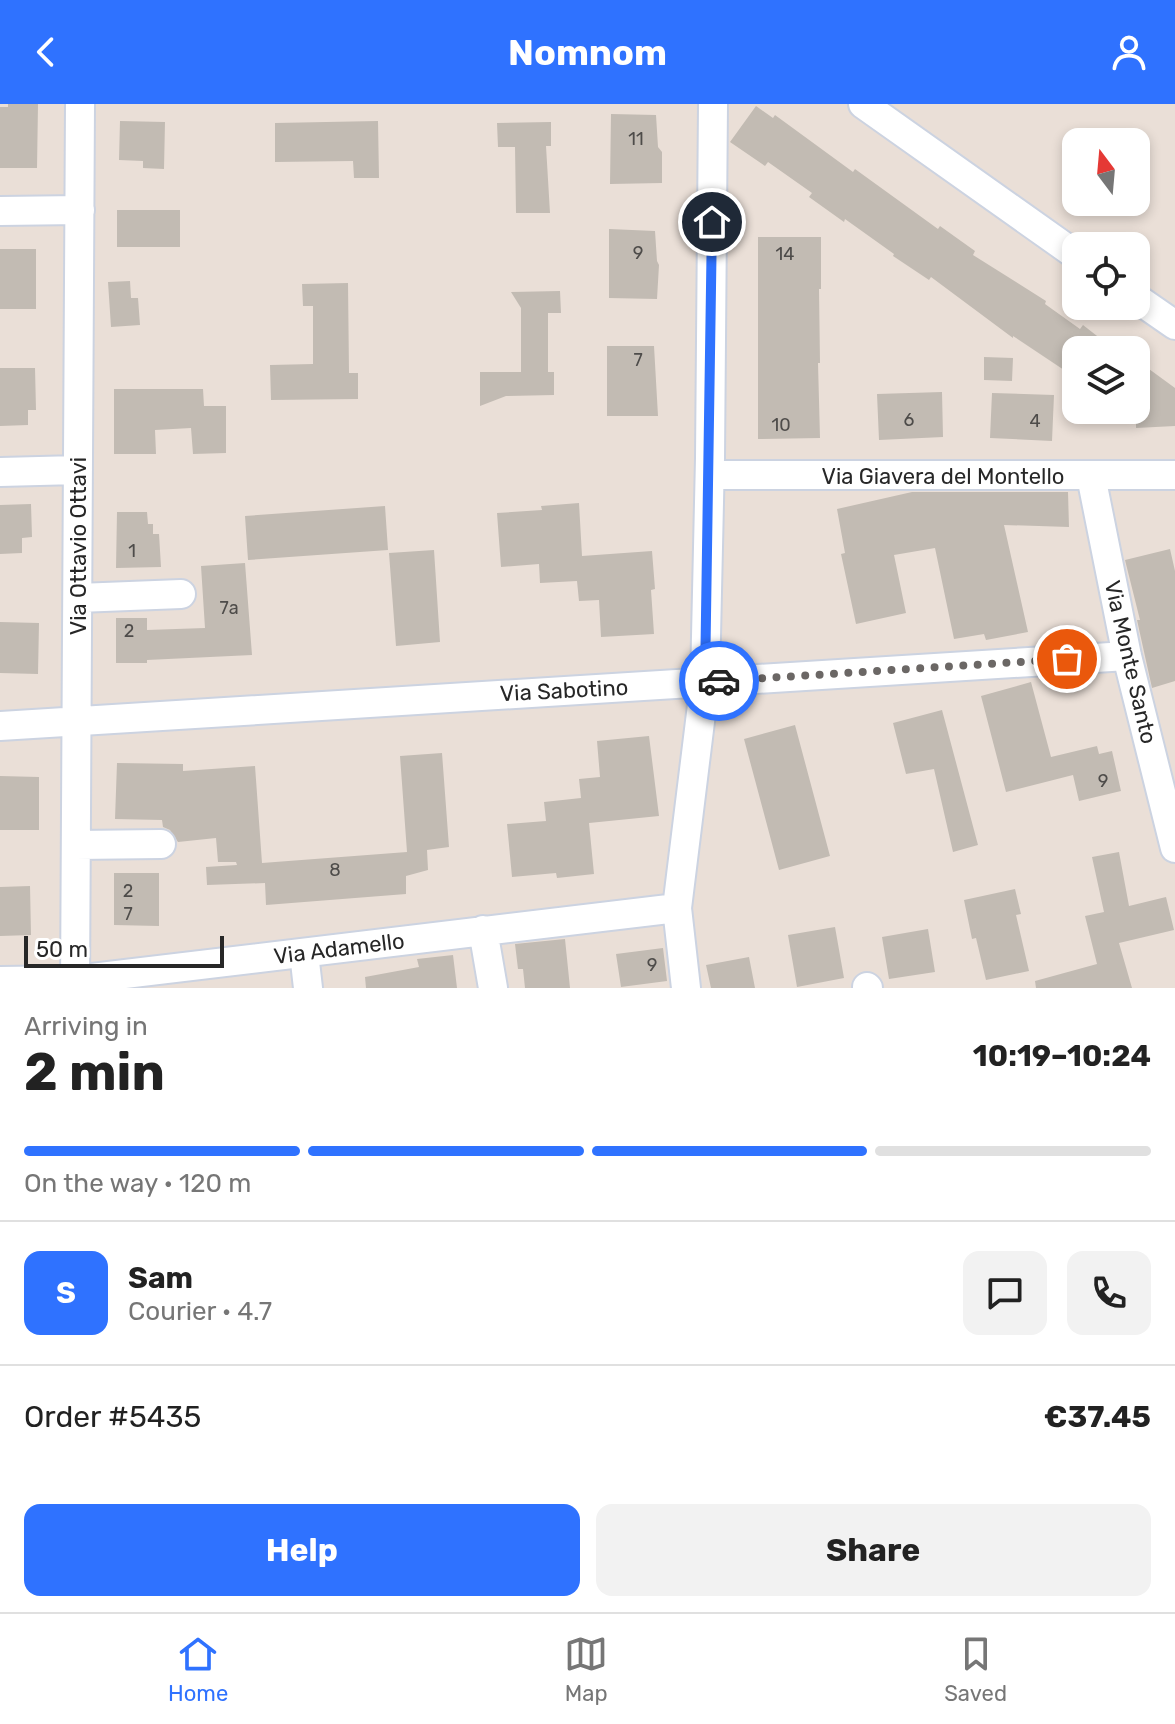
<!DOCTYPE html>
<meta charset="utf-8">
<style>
body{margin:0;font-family:Rubik,sans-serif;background:#f2f2f2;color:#222;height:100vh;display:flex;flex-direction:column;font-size:30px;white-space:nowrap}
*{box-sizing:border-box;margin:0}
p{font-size:26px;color:#767676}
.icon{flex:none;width:44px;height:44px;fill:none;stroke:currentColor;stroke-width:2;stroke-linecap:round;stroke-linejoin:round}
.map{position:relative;height:884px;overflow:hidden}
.panel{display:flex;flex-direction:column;background:#fff;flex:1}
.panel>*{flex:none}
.needle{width:52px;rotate:344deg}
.fabs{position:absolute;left:1062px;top:24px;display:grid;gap:16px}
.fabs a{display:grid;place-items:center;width:88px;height:88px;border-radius:16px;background:#fff;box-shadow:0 4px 12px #0003;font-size:40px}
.scale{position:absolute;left:24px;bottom:20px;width:200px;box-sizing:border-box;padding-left:8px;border:4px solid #272727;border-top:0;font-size:22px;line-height:28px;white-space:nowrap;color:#272727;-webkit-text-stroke:6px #fff;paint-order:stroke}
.pin{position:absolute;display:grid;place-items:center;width:68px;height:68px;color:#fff;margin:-34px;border:4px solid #fff;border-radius:50%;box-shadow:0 2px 8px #0007}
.courier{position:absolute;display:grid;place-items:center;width:80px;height:80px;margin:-40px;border:6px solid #2f72ff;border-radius:50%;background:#fff;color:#222;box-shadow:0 2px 10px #0007}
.summary em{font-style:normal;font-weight:700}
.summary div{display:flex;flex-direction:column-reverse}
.summary{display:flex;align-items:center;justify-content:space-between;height:136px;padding:0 24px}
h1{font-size:52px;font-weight:700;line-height:60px}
.bar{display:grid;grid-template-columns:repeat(4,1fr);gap:12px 8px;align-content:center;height:96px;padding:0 24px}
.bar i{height:10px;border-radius:6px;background:#e0e0e0}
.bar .selected{background:#2f72ff}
.bar p{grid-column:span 4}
.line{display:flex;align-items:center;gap:20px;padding:0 24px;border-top:2px solid #e0e0e0}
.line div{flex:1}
.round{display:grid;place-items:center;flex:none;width:84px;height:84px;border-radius:16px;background:#f2f2f2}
.cta{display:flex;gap:16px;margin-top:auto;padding:16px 24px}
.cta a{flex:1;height:92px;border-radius:16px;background:#2f72ff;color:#fff;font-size:32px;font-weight:700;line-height:92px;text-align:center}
.cta a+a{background:#f2f2f2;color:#222}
header{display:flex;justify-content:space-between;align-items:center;height:104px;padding:0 24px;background:#2f72ff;color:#fff;font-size:36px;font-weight:700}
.dock{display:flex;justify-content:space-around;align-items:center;height:112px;border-top:2px solid #e0e0e0;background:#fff;font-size:22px;color:#767676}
.dock a{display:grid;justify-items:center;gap:4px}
.dock .selected{color:#2f72ff}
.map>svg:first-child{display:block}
.building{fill:#c2bbb3}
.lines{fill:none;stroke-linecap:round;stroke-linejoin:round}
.street-casing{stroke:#ccd3e1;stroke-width:32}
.street{stroke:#fff;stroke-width:28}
.done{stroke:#6b6765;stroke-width:8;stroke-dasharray:0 14.4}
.route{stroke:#2f72ff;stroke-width:10}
.labels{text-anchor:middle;stroke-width:6;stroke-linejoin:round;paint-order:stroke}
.number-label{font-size:18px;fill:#4e4c4a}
.street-label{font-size:22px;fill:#272727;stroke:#fff}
</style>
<header><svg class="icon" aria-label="back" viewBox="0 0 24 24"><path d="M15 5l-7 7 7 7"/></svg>Nomnom<svg class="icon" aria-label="person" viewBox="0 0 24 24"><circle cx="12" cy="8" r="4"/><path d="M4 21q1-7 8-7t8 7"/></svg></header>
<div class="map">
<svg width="1175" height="884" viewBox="0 0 1175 884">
<rect width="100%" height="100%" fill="#eadfd7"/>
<path class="building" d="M 8,0 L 38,0 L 37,64 L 0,64 L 0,3 L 8,3 Z
M 756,2 L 773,14 L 775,11 L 853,68 L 855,65 L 938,125 L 940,122 L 975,147 L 973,151 L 1046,197 L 1045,200 L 1080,225 L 1083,221 L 1115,246 L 1076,246 L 1076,274 L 1013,232 L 1013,234 L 931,173 L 929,176 L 893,152 L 894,150 L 845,115 L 844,118 L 809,93 L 812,89 L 768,58 L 765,62 L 730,38 Z
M 611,10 L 656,11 L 658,43 L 662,48 L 662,79 L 610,80 Z
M 120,17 L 165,18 L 164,65 L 143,64 L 143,57 L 119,56 Z
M 378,17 L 379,74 L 354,74 L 353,57 L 275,58 L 275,19 Z
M 551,18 L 551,42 L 546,42 L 550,109 L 516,109 L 515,43 L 498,43 L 497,19 Z
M 117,106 L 180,106 L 180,143 L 117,143 Z
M 609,125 L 655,127 L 657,157 L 659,161 L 657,195 L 609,194 Z
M 758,133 L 821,133 L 821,185 L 819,185 L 820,259 L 818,259 L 820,334 L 758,335 Z
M 0,145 L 36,145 L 36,205 L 0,205 Z
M 130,177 L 131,194 L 138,194 L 140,221 L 111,223 L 108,178 Z
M 348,179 L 349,269 L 358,269 L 358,295 L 271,296 L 270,261 L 313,260 L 313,202 L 303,202 L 302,180 Z
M 560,187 L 561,209 L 548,209 L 548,268 L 554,268 L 554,291 L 506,292 L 480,302 L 480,268 L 521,268 L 521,204 L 511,188 Z
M 607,242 L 654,242 L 658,312 L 607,312 Z
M 984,253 L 1013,254 L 1012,277 L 984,276 Z
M 0,264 L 35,264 L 36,306 L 28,306 L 28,321 L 0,322 Z
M 1149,265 L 1175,284 L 1175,322 L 1136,324 L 1136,285 Z
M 114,285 L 203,285 L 204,302 L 226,302 L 226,349 L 193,350 L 191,324 L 155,326 L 156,350 L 114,350 Z
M 942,288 L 943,333 L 879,336 L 877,290 Z
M 992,289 L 1054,291 L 1052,337 L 990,334 Z
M 912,388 L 1068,388 L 1069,423 L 1004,421 L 1028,528 L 986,536 L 984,530 L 954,535 L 935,444 L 894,451 L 906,509 L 856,520 L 841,450 L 845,449 L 837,405 Z
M 579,399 L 582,452 L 652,447 L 655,485 L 651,486 L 654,530 L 601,533 L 599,496 L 579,497 L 577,477 L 540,479 L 539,460 L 501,463 L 497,409 L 542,406 L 541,402 Z
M 31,400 L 32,433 L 22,434 L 22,449 L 0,450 L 0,401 Z
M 385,402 L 388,446 L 248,456 L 245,412 Z
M 117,408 L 147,408 L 148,420 L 153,420 L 153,430 L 159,430 L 161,463 L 116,464 Z
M 1170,445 L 1175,467 L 1175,577 L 1152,584 L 1137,516 L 1140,516 L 1125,456 Z
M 434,446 L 440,538 L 396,542 L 389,449 Z
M 245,459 L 252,551 L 147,556 L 147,559 L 116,559 L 116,514 L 147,514 L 147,526 L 205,524 L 201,462 Z
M 0,518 L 39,519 L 38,570 L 0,569 Z
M 1031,578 L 1051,653 L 1097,642 L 1099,650 L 1112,647 L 1121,687 L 1079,697 L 1073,671 L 1006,688 L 981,592 Z
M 942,606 L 978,741 L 953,748 L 934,665 L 906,670 L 893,619 Z
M 795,621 L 830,752 L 779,766 L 744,635 Z
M 649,632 L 659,712 L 589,719 L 594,770 L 557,774 L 556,769 L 512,773 L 507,720 L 546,717 L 544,698 L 581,694 L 579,675 L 600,673 L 597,637 Z
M 442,649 L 449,743 L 427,746 L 428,766 L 406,772 L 406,790 L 266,801 L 265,779 L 207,781 L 206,763 L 237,761 L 236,758 L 218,758 L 216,734 L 178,738 L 170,726 L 163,723 L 162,716 L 115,715 L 117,659 L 183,660 L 183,667 L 255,662 L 262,759 L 407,748 L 400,652 Z
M 0,672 L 39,673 L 39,726 L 0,726 Z
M 1119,748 L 1129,802 L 1166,793 L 1174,826 L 1119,839 L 1132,884 L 1036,884 L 1035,877 L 1097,860 L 1085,812 L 1104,808 L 1092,753 Z
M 114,769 L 159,769 L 159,822 L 114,821 Z
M 30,782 L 31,831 L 0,832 L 0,783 Z
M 1015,785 L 1021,810 L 1016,811 L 1029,867 L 986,876 L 976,834 L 972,835 L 964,796 Z
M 835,823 L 844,874 L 797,883 L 788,831 Z
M 928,825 L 935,868 L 889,875 L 882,833 Z
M 565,835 L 570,884 L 525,884 L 523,865 L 518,865 L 515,840 Z
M 663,844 L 667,877 L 621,883 L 616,850 Z
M 453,851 L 457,884 L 366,884 L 365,873 L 419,863 L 417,855 Z
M 749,853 L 755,884 L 711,884 L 706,861 Z"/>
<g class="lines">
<defs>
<path id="street" d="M 863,0 L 1076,151
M 0,107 L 80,106
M 1136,194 L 1175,221
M 0,368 L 78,366
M 710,371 L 1175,371
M 1091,372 L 1127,552 L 1175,744
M 78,494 L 181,490
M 0,622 L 1127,552
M 76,741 L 161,740
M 483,826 L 493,884
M 304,849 L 308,884
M 0,877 L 75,876 L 677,804
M 867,883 L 868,884
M 75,884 L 80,0
M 686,884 L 677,804 L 705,577 L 710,354 L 713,0"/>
</defs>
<use href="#street" class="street-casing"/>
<use href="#street" class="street"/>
</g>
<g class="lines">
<path class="done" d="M 719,577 L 1067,555"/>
<path class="route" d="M 712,118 L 705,577 L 719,577"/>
</g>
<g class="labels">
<g class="number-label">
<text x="636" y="41">11</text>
<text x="638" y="155">9</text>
<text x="785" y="156">14</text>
<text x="638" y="262">7</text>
<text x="909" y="322">6</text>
<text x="1035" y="323">4</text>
<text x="781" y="327">10</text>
<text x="132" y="453">1</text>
<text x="229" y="510">7a</text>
<text x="129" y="533">2</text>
<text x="1103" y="683">9</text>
<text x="335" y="772">8</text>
<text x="128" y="793">2</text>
<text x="128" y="816">7</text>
<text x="652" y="867">9</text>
</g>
<g class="street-label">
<text x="943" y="380">Via Giavera del Montello</text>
<text transform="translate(78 442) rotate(-90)" y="8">Via Ottavio Ottavi</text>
<text transform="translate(1131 558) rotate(77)" y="8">Via Monte Santo</text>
<text transform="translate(564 586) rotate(-3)" y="8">Via Sabotino</text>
<text transform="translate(339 844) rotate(-7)" y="8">Via Adamello</text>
</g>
</g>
</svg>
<div class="fabs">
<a><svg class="needle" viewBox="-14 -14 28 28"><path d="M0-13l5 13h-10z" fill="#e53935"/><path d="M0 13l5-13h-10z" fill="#767676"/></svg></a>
<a><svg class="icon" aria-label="locate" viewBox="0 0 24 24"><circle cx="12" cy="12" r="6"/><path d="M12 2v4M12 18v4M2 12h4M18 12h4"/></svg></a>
<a><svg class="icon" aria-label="layers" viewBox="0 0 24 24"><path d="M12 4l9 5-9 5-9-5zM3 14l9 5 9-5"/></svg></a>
</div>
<div class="scale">50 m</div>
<div class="pin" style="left:1067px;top:555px;background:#ea580c"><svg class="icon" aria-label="bag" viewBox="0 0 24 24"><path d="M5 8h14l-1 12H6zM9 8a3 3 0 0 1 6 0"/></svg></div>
<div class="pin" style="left:712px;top:118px;background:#1f2937"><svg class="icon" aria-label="home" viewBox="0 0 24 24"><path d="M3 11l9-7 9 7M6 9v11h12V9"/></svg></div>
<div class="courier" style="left:719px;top:577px"><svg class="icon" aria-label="car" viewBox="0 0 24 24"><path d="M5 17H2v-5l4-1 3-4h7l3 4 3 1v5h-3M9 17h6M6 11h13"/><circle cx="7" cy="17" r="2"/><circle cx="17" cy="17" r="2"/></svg></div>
</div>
<section class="panel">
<div class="summary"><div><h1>2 min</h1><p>Arriving in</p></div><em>10:19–10:24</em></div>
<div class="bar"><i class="selected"></i><i class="selected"></i><i class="selected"></i><i></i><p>On the way · 120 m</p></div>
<div class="line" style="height:144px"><b class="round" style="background:#2f72ff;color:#fff">S</b><div><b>Sam</b><p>Courier · 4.7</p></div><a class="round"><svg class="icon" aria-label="chat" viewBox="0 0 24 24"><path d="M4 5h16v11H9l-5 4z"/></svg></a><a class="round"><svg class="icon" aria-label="phone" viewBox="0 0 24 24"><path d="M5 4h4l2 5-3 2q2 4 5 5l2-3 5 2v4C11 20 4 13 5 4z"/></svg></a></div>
<div class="line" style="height:104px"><div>Order #5435</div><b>€37.45</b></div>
<div class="cta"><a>Help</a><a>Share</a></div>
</section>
<nav class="dock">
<a class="selected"><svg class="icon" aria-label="home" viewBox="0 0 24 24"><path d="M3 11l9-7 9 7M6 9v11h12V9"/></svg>Home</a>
<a><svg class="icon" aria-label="map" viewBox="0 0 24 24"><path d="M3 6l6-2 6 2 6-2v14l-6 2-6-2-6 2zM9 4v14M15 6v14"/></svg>Map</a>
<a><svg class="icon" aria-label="saved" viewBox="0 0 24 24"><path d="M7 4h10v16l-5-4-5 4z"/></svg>Saved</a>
</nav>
